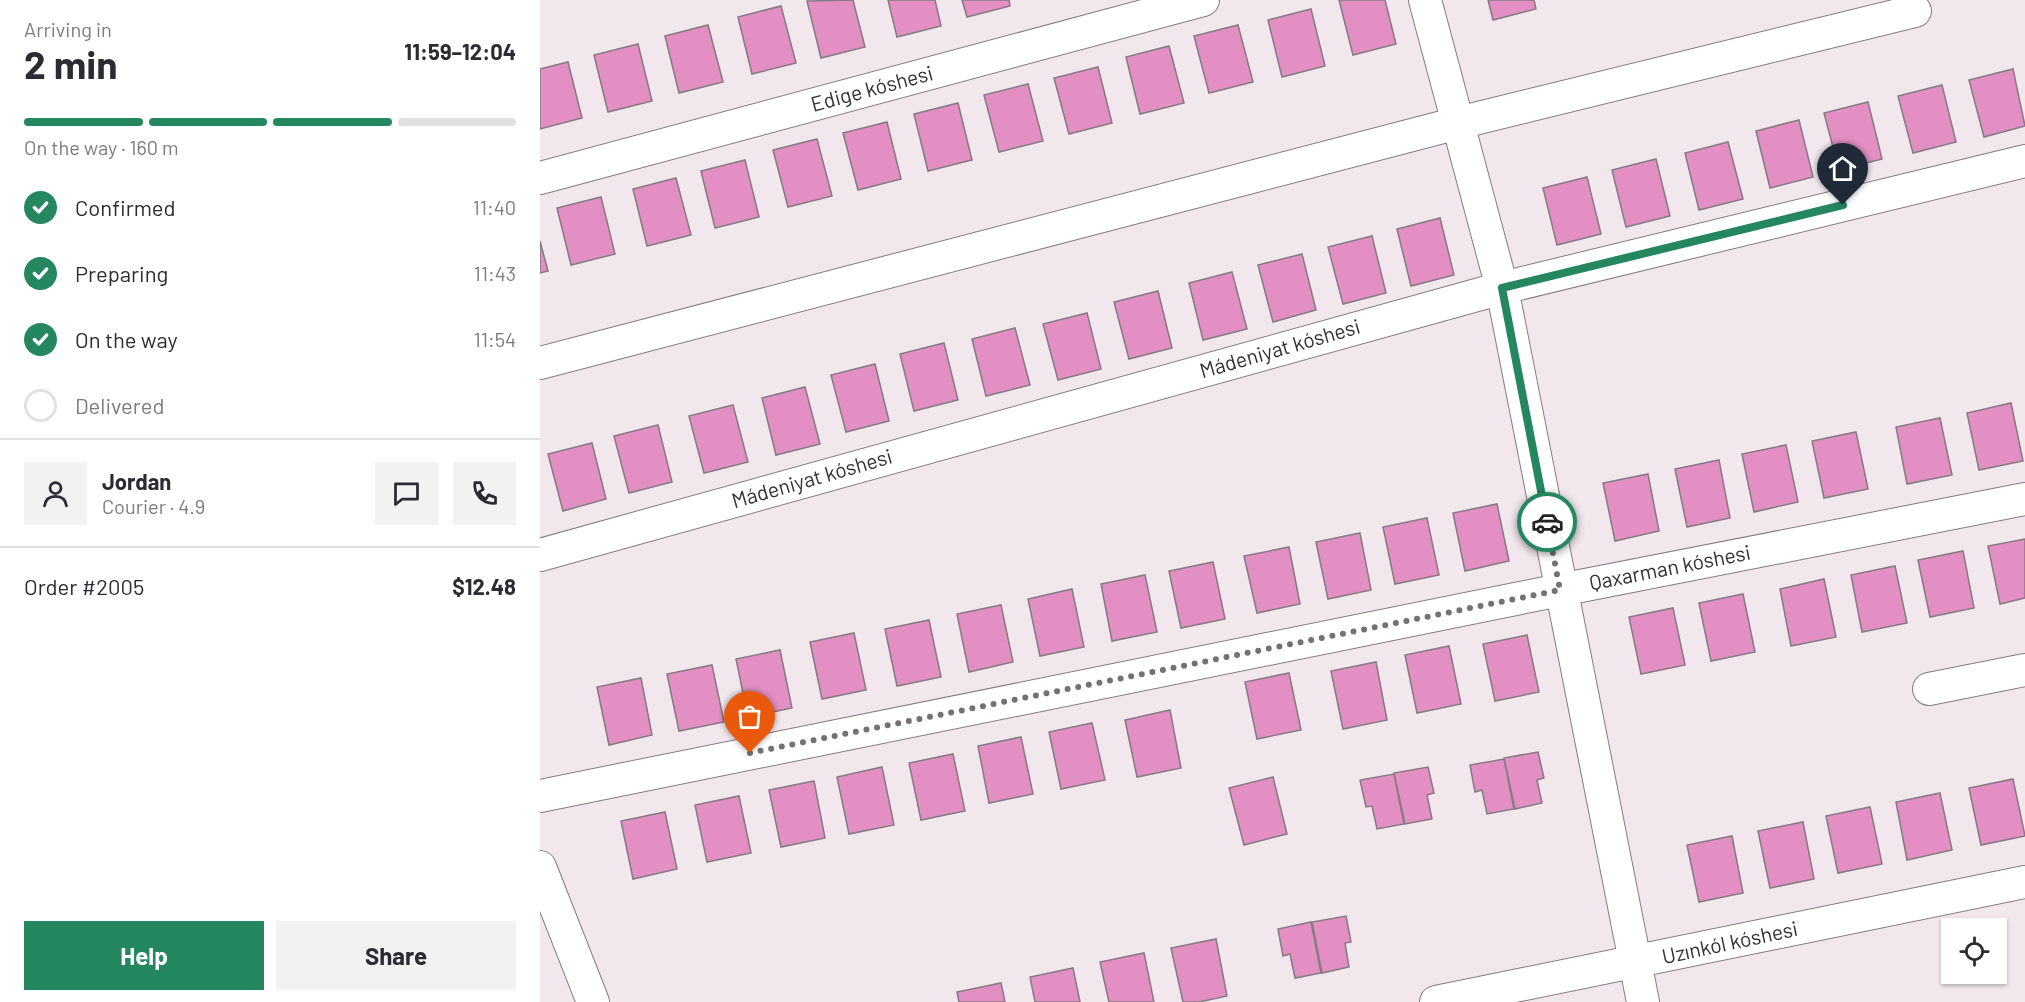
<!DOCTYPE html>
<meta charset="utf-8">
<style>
body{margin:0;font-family:Barlow,sans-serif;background:#f2f2f3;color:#2b2b33;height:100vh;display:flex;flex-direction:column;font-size:22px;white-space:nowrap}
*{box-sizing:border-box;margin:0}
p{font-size:20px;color:#7c7c81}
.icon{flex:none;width:33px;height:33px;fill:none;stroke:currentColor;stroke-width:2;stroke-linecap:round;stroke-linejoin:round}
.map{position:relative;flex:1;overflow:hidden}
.details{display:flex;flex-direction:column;background:#fff;width:540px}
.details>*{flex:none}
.controls{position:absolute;left:1401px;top:918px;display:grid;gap:12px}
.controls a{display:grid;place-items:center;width:66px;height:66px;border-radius:0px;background:#fff;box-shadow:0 2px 4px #0004;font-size:30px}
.pin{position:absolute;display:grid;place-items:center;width:51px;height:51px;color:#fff;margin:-62px -26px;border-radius:50% 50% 50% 0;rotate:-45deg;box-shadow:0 0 6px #0007}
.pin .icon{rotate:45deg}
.courier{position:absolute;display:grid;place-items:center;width:60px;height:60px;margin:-30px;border:4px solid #258760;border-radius:50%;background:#fff;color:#222;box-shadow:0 2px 8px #0007}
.head em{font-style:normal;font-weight:700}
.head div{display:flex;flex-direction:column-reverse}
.head{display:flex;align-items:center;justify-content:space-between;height:102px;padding:0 24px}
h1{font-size:39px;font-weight:700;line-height:45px}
.bar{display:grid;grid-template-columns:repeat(4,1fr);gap:9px 6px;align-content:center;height:72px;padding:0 24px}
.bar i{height:8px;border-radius:4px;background:#e1e1e2}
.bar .on{background:#258760}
.bar p{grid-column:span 4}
.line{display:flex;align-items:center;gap:15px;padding:0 24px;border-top:2px solid #e1e1e2}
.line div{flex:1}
.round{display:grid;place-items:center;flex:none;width:63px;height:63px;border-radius:0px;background:#f2f2f3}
ol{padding:0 24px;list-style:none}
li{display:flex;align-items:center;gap:18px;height:66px}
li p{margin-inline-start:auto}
li .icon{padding:6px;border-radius:50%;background:#258760;color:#fff;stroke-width:4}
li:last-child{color:#7c7c81}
li i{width:33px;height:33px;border:3px solid #e1e1e2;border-radius:50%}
.primary-button{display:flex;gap:12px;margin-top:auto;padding:12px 24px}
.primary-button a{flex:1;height:69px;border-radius:0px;background:#258760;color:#fff;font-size:24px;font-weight:700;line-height:69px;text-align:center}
.primary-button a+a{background:#f2f2f3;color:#2b2b33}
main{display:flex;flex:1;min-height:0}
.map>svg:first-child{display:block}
.building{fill:#e38fc4;stroke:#837b80;stroke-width:1.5}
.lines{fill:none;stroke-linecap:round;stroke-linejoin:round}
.minor-casing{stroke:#857c81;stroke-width:34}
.minor{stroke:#fff;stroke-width:32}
.done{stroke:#767073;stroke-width:6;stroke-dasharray:0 10.8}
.route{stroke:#258760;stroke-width:8}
.labels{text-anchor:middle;stroke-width:5;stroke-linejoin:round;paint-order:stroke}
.street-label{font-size:21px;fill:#343032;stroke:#fff}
</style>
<main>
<section class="details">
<div class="head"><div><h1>2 min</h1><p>Arriving in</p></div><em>11:59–12:04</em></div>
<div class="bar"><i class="on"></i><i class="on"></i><i class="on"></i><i></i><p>On the way · 160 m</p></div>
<ol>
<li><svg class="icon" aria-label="check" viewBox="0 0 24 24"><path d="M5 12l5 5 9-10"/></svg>Confirmed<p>11:40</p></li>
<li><svg class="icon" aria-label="check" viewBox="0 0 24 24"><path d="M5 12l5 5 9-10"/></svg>Preparing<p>11:43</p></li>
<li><svg class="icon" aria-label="check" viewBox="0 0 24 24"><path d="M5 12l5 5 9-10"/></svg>On the way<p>11:54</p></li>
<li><i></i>Delivered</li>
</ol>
<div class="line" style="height:108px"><a class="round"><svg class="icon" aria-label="person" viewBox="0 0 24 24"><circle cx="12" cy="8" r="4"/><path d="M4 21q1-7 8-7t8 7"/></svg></a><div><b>Jordan</b><p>Courier · 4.9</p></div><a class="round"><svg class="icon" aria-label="chat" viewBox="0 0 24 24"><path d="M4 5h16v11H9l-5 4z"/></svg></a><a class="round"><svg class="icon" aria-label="phone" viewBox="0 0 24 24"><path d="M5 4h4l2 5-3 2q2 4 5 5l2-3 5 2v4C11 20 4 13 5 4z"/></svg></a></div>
<div class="line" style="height:78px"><div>Order #2005</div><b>$12.48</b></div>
<div class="primary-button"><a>Help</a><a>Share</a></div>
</section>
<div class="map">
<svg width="1485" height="1002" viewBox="0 0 1485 1002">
<rect width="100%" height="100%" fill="#f1e7ed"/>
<path class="building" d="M 313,0 L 325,47 L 281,58 L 267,1 Z
M 348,0 L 395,0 L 401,26 L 357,37 Z
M 422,0 L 469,0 L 470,6 L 427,17 Z
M 799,0 L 845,0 L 856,44 L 813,55 Z
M 948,0 L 994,0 L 996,9 L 953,20 Z
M 241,6 L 256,63 L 212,74 L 198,17 Z
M 771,9 L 785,66 L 742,77 L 728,20 Z
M 168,25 L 183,82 L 139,93 L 125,36 Z
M 698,25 L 713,82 L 669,93 L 654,36 Z
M 98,44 L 112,101 L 68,112 L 54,55 Z
M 629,46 L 644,103 L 600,114 L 586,57 Z
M 28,62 L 42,118 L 0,129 L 0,69 Z
M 558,67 L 572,123 L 529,134 L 514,78 Z
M 1473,69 L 1485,126 L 1444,137 L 1429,80 Z
M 488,84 L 503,141 L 459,152 L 444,95 Z
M 1402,85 L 1416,142 L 1373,153 L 1358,96 Z
M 1328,102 L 1342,159 L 1299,170 L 1284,113 Z
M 418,103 L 432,160 L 388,171 L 374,114 Z
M 1259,120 L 1273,177 L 1230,188 L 1216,131 Z
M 347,122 L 361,179 L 318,190 L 303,133 Z
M 277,139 L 292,196 L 248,207 L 233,150 Z
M 1188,142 L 1203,199 L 1159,210 L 1145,153 Z
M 1116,159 L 1130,216 L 1086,227 L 1072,170 Z
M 205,160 L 219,217 L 175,228 L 161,171 Z
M 1047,177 L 1061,234 L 1017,245 L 1003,188 Z
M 136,178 L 151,235 L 107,246 L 93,189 Z
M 61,197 L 75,254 L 31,265 L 17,208 Z
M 900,218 L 914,275 L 871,286 L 857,229 Z
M 832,236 L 846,293 L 803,304 L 788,247 Z
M 0,241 L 8,271 L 0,273 Z
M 762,254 L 776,310 L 733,322 L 718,265 Z
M 692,272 L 707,329 L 663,340 L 649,283 Z
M 618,291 L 632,348 L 589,359 L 574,302 Z
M 547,313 L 561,369 L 518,380 L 503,324 Z
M 475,328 L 490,385 L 446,396 L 432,339 Z
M 404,343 L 418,400 L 374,411 L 360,354 Z
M 335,364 L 349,421 L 306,432 L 291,375 Z
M 265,387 L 280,444 L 236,455 L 222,398 Z
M 1471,403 L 1483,461 L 1439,470 L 1427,413 Z
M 193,405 L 208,462 L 164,473 L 149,416 Z
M 1400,418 L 1412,475 L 1367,484 L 1356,427 Z
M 118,425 L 132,482 L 89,493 L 74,436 Z
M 1316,432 L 1328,489 L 1284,498 L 1272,441 Z
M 52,443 L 66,499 L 23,511 L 8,454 Z
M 1246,445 L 1258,502 L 1214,512 L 1202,454 Z
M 1179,460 L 1190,518 L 1147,527 L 1135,469 Z
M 1108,474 L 1119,531 L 1075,541 L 1063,483 Z
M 957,504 L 969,561 L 925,571 L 913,513 Z
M 887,518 L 899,575 L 855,584 L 843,527 Z
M 820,533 L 831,590 L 788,599 L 776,542 Z
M 1485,539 L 1485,598 L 1460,604 L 1448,546 Z
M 749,547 L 760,604 L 717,613 L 704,556 Z
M 1423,551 L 1434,608 L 1390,617 L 1378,560 Z
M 673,562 L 685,619 L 641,628 L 629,571 Z
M 1355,566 L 1367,623 L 1322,632 L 1311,575 Z
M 605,575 L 617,632 L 572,641 L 561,584 Z
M 1284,579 L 1296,637 L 1251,646 L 1240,589 Z
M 532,589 L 544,647 L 500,656 L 488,599 Z
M 1203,594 L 1215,652 L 1171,661 L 1159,603 Z
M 461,605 L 473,662 L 429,672 L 417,614 Z
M 1133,608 L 1145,665 L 1101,674 L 1089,617 Z
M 389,620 L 401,677 L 357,686 L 345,629 Z
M 314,633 L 326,690 L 282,699 L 270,642 Z
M 987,635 L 999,692 L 955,701 L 943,644 Z
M 909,646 L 921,704 L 877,713 L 865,655 Z
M 240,650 L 252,708 L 208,717 L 196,659 Z
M 836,662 L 847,720 L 803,729 L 791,671 Z
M 172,665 L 184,722 L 139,731 L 127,674 Z
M 749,673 L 761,730 L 717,739 L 705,682 Z
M 101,678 L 112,735 L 69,745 L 57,687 Z
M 630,710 L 641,768 L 597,777 L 585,720 Z
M 552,723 L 565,780 L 521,789 L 509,732 Z
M 481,737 L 493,794 L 449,803 L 438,746 Z
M 998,752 L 1004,778 L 997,780 L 1002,803 L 975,809 L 964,758 Z
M 413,754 L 425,811 L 381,820 L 369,763 Z
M 964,759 L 974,809 L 947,814 L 942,790 L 935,792 L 930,765 Z
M 342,767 L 354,825 L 309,834 L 297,777 Z
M 888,767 L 894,793 L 887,795 L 892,819 L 865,824 L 854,773 Z
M 854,774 L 864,824 L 837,829 L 832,806 L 826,807 L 820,780 Z
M 733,777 L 747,834 L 704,845 L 689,788 Z
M 1473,779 L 1485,836 L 1441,845 L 1429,788 Z
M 274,781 L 285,838 L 241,847 L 229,790 Z
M 1400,793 L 1412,850 L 1367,860 L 1356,802 Z
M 199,796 L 211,853 L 167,862 L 155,805 Z
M 1330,807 L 1342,864 L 1298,873 L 1286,816 Z
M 125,812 L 137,869 L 93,879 L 81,821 Z
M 1263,822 L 1274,879 L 1230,888 L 1218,831 Z
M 1192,836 L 1203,893 L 1159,902 L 1147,845 Z
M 806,916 L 811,942 L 805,943 L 809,967 L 782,973 L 772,922 Z
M 771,922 L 781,973 L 755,978 L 750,954 L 743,956 L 738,929 Z
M 676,939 L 687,996 L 659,1002 L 643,1002 L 631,948 Z
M 604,953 L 614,1002 L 569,1002 L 560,962 Z
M 533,968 L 540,1002 L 495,1002 L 490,977 Z
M 461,983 L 465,1002 L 419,1002 L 417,992 Z"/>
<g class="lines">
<defs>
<path id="minor" d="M 885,0 L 962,288 L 1103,1002
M 0,178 L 663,0
M 0,363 L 918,123 L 1375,11
M 0,555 L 962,288 L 1485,161
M 1389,689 L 1485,670
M 0,796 L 1020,590 L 1485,499
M 0,867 L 53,1002
M 896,1002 L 1485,882"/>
</defs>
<use href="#minor" class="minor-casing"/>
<use href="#minor" class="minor"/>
</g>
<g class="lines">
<path class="done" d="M 210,753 L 1020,590 L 1007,522"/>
<path class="route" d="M 1007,522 L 962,288 L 1303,205"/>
</g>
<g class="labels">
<g class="street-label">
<text transform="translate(332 89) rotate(-15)" y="7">Edige kóshesi</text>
<text transform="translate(740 349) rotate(-16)" y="7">Mádeniyat kóshesi</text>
<text transform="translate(272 479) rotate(-16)" y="7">Mádeniyat kóshesi</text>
<text transform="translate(1130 568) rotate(-11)" y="7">Qaxarman kóshesi</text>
<text transform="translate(1190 943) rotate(-12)" y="7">Uzınkól kóshesi</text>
</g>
</g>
</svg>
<div class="controls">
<a><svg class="icon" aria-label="locate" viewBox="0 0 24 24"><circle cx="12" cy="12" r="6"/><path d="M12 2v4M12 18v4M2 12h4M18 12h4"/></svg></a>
</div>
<div class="pin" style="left:210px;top:753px;background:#ea580c"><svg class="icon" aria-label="bag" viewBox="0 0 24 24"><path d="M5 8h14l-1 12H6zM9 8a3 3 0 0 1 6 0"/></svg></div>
<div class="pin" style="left:1303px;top:205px;background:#1f2937"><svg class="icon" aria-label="home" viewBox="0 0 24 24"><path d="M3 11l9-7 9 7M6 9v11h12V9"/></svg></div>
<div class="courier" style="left:1007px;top:522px"><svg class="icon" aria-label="car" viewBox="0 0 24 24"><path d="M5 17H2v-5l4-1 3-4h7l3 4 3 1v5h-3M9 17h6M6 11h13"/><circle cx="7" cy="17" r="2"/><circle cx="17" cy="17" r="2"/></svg></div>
</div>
</main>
